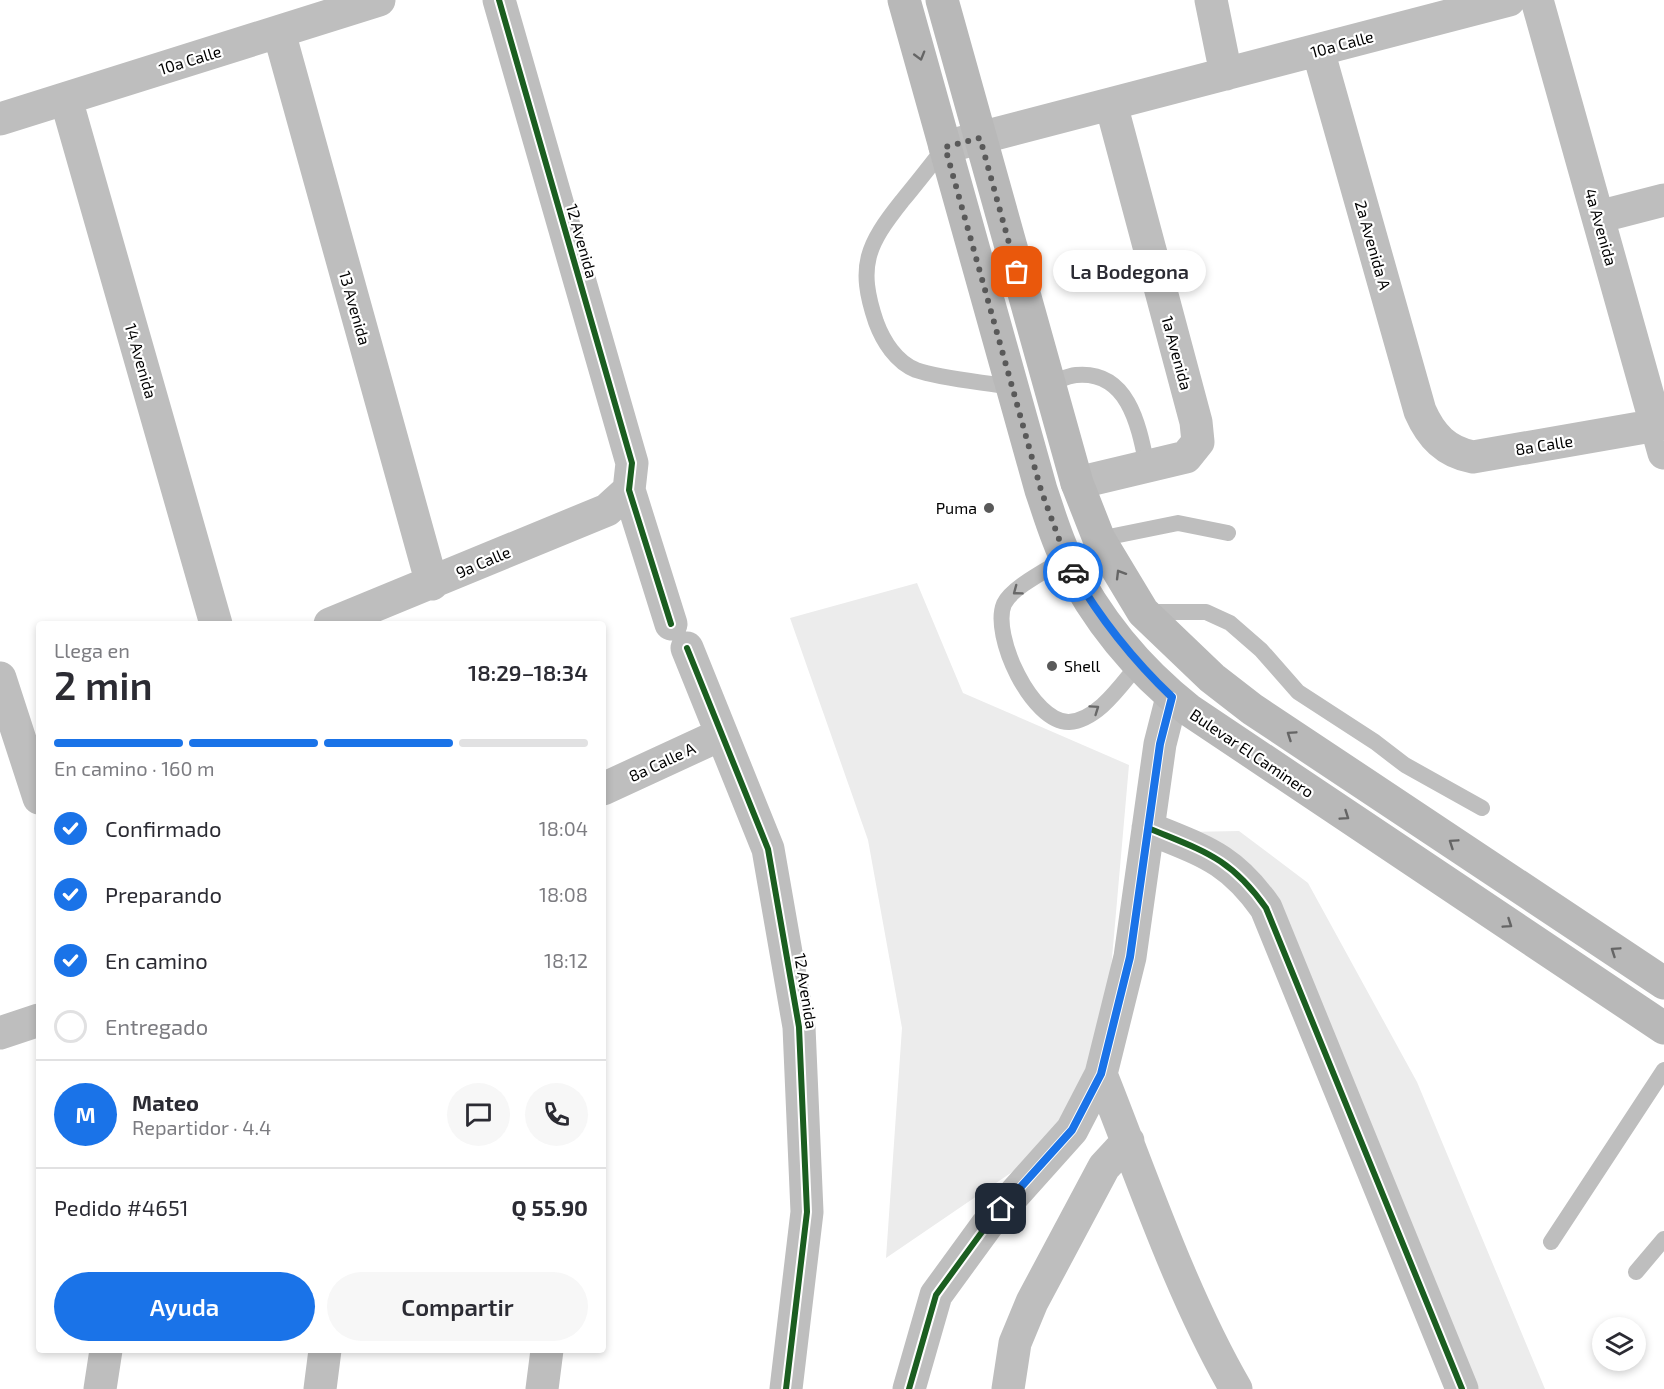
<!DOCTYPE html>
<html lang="es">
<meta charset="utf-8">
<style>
body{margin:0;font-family:"Exo 2",sans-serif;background:#f7f7f7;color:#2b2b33;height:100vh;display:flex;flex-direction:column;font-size:22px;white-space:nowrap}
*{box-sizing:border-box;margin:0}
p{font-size:20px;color:#7c7c81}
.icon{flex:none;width:33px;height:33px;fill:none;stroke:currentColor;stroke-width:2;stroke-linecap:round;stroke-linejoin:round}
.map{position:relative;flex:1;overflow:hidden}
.sheet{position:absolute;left:36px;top:621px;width:570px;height:732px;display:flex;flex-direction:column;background:#fff;border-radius:6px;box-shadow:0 3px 9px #0003}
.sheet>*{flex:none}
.fabs{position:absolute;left:1592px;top:1317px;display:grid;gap:12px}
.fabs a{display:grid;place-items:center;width:54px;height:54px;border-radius:50%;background:#fff;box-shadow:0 3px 9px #0003;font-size:30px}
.pin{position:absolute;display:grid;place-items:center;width:51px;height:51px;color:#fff;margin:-26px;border-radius:12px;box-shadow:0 3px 9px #0006}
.courier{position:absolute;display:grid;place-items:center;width:60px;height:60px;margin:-30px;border:4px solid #1a73e8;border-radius:50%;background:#fff;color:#222;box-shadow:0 2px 8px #0007}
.bubble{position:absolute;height:42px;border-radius:21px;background:#fff;box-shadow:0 3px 9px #0003;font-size:20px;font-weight:600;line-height:42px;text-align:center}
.headline em{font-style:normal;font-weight:600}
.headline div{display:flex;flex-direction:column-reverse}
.headline{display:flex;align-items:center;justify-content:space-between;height:102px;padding:0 18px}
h1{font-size:39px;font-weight:600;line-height:45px}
.bar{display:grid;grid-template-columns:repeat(4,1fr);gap:9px 6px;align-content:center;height:72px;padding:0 18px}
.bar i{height:8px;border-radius:4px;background:#e1e1e2}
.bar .current{background:#1a73e8}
.bar p{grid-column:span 4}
.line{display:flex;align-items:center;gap:15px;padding:0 18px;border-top:2px solid #e1e1e2}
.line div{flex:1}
.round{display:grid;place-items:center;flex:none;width:63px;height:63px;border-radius:32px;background:#f7f7f7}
ol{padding:0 18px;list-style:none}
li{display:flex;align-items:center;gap:18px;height:66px}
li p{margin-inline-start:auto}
li .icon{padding:6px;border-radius:50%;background:#1a73e8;color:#fff;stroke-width:4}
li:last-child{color:#7c7c81}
li i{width:33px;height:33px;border:3px solid #e1e1e2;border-radius:50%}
.button{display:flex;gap:12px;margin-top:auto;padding:12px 18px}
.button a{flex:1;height:69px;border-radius:36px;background:#1a73e8;color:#fff;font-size:24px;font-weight:600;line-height:69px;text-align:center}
.button a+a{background:#f7f7f7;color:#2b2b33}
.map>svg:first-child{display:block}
.green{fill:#ececec}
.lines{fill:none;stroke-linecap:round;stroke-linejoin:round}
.lane{stroke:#bebebe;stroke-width:16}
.street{stroke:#bebebe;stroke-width:33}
.secondary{stroke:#b8b8b8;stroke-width:33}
.cycleway-casing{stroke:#fff;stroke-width:10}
.cycleway{stroke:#1b5e20;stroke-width:6}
.oneway{stroke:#656565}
.oneway2{stroke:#686868}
.done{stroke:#595959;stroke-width:6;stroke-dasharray:0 10.8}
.route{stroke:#1a73e8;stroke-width:8}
.poi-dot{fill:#595959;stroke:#fff;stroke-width:2}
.labels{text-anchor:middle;stroke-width:4.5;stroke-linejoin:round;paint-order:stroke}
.street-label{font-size:16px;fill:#000;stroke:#fff}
.poi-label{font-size:16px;fill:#000;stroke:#fff;text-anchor:end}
</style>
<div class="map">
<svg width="1664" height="1389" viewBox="0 0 1664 1389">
<rect width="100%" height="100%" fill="#fff"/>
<path class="green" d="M 917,583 L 963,693 L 1129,765 L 1109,992 L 1084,1092 L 1024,1164 L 886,1258 L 902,1028 L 868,840 L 790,618 Z
M 1239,831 L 1308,883 L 1417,1082 L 1545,1389 L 1465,1389 L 1243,887 L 1186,832 Z"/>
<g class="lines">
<path class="lane" d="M 945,147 C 931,165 917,183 902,201 C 867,245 857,266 876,322 C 883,341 896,362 916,370 C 942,379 983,382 1011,387
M 1049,383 C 1057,381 1067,376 1076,375 C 1129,370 1139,427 1147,466
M 1099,539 L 1178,523 L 1228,533
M 1066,558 C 1049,569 1012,587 1004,604 C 991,635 1032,723 1069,722 C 1098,720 1121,685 1138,665
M 1147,612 L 1206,612 L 1230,623 L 1261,650 L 1298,692 L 1375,742 L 1405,765 L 1482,808
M 1551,1242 L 1664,1070
M 1636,1272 L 1664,1239"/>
<path class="street" d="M 499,0 L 632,463 L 629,490 L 671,624
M 1211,0 L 1226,74
M 1537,0 L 1664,453
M 279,32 L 432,584
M 1318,50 L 1420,411 C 1431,436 1446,452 1473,457 L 1657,425
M 66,99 L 216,624
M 0,119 L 379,0
M 945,147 L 1509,0
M 1598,217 L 1664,200
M 1077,483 L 1186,457 L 1198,442 L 1196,422 L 1111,104
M 330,624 L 607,510 L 629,490
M 687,648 L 768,849 L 799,1027 L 807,1212 L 786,1389
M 0,678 L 39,798
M 603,789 L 720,735
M 1148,828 C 1203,851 1230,857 1266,908 L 1462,1389
M 0,1033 L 39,1020
M 1101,1074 C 1142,1177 1181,1294 1236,1389
M 100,1389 L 106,1350
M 320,1389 L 325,1350
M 542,1389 L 547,1350
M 909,1389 L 936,1295 L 987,1225 L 1072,1130 L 1101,1074 L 1130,957 L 1160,744 L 1172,697
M 1008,1389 L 1015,1343 L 1032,1302 L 1104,1167 L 1128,1141"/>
<path class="secondary" d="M 904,0 L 1041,490 C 1049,513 1056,538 1067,560 C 1096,619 1137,669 1189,710 L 1664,1028
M 942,0 L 1077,483 L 1099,539 L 1143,612 L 1212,678 L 1252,709 L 1664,983"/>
<defs>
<path id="cycleway" d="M 499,0 L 632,463 L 629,490 L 671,624
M 687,648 L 768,849 L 799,1027 L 807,1212 L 786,1389
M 1148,828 C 1203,851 1230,857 1266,908 L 1462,1389
M 909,1389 L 936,1295 L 987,1225 L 1072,1130 L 1101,1074 L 1130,957 L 1160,744 L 1172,697"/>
</defs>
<use href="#cycleway" class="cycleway-casing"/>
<use href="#cycleway" class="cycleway"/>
</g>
<defs><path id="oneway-chevron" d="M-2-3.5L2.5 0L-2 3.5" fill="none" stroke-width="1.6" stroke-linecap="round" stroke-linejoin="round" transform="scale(1.5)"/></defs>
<g class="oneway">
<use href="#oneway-chevron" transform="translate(920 56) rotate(74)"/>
<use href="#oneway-chevron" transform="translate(1120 574) rotate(-121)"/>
<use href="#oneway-chevron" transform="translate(1291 735) rotate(-146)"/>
<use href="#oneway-chevron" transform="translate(1345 816) rotate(34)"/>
<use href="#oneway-chevron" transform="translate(1453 843) rotate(-146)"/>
<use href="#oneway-chevron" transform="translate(1508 924) rotate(34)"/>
<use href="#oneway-chevron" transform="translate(1615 951) rotate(-146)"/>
</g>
<g class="oneway2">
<use href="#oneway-chevron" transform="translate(1017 591) rotate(143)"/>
<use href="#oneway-chevron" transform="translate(1095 709) rotate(-35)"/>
</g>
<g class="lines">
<path class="done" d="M 1017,272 L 980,138 L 945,147 L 1041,490 L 1066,558 L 1073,572"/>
<path class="route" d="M 1001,1209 L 1072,1130 L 1101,1074 L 1130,957 L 1160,744 L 1172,697 C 1132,659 1101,620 1073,572"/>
</g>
<g class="poi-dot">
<circle cx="989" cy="508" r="6"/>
<circle cx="1052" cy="666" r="6"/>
</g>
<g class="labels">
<g class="street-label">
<text transform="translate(1342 44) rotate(-15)" y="6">10a Calle</text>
<text transform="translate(190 60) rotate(-17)" y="6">10a Calle</text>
<text transform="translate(1601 227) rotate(74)" y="6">4a Avenida</text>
<text transform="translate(582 241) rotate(74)" y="6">12 Avenida</text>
<text transform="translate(1373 245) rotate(74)" y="6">2a Avenida A</text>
<text transform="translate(355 308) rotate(74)" y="6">13 Avenida</text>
<text transform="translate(1177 353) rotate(75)" y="6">1a Avenida</text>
<text transform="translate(141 361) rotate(74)" y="6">14 Avenida</text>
<text transform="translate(1544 445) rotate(-9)" y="6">8a Calle</text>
<text transform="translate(483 562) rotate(-23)" y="6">9a Calle</text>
<text transform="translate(1252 753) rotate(34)" y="6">Bulevar El Caminero</text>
<text transform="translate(662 762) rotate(-25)" y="6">8a Calle A</text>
<text transform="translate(806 991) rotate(81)" y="6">12 Avenida</text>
</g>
<g class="poi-label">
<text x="977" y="514">Puma</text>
<text x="1064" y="672" text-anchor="start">Shell</text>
</g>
</g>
</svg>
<div class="fabs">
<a><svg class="icon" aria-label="layers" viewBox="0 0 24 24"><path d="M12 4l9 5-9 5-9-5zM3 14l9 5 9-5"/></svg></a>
</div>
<div class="pin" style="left:1017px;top:272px;background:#ea580c"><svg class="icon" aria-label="bag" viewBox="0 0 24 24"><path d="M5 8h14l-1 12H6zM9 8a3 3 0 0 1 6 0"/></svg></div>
<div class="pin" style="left:1001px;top:1209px;background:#1f2937"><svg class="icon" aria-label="home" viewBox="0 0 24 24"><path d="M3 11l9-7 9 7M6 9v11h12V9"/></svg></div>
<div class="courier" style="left:1073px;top:572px"><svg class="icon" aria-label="car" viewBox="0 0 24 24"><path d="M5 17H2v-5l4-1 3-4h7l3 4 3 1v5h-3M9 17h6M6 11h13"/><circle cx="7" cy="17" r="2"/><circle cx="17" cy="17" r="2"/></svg></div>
<div class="bubble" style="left:1053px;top:250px;width:153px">La Bodegona</div>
<section class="sheet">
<div class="headline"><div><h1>2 min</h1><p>Llega en</p></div><em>18:29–18:34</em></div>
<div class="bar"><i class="current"></i><i class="current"></i><i class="current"></i><i></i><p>En camino · 160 m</p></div>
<ol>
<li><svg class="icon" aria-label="check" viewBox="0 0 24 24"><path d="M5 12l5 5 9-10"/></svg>Confirmado<p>18:04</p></li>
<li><svg class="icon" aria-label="check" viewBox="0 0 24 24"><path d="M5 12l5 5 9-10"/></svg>Preparando<p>18:08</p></li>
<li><svg class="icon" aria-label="check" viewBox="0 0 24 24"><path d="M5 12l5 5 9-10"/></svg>En camino<p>18:12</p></li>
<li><i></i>Entregado</li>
</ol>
<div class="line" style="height:108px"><b class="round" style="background:#1a73e8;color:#fff">M</b><div><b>Mateo</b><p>Repartidor · 4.4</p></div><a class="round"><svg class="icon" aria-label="chat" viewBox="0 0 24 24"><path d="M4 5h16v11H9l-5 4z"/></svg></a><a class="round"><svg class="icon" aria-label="phone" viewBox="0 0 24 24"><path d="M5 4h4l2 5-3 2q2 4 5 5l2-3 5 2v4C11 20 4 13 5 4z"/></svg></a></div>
<div class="line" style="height:78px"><div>Pedido #4651</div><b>Q 55.90</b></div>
<div class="button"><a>Ayuda</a><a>Compartir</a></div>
</section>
</div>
